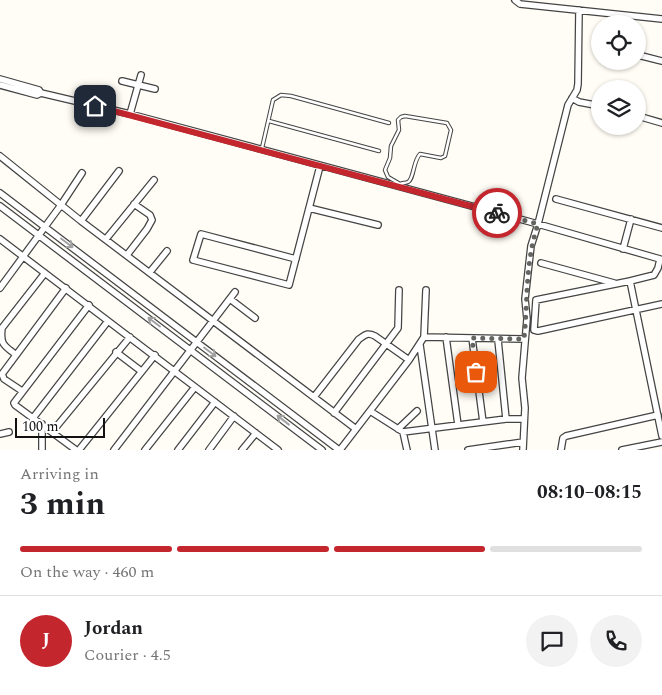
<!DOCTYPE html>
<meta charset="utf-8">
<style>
body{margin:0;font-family:Spectral,serif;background:#f2f2f2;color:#202124;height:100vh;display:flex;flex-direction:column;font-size:19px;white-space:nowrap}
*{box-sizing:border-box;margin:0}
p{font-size:16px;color:#757577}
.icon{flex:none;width:28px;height:28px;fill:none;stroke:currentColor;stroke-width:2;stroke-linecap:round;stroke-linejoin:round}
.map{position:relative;height:450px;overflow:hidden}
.sheet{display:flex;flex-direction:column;background:#fff;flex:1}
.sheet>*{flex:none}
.controls{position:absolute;left:591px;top:15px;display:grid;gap:10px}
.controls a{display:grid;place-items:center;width:55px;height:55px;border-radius:50%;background:#fff;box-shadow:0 1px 4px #0004;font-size:25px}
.scale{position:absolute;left:15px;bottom:12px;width:90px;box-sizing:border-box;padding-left:5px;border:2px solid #111;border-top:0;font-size:14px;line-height:18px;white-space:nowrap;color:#111;-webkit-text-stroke:4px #fff;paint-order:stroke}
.pin{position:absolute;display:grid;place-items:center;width:42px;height:42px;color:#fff;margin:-21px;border-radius:10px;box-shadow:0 2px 8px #0006}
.courier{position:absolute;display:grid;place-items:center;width:50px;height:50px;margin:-25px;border:4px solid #c4262e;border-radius:50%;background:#fff;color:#222;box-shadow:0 1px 6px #0007}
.head em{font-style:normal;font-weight:700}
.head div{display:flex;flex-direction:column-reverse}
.head{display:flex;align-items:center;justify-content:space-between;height:85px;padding:0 20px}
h1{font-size:32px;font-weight:700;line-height:38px}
.bar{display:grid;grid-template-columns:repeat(4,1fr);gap:8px 5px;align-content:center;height:60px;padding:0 20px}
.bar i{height:6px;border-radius:4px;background:#e0e0e0}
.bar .current{background:#c4262e}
.bar p{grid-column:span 4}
.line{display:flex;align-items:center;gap:12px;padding:0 20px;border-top:1px solid #e0e0e0}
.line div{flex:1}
.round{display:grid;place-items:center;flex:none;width:52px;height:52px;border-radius:26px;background:#f2f2f2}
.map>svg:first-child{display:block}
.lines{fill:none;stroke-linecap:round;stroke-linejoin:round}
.lane-casing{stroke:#444;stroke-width:4.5}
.street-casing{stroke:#444;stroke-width:8}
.lane{stroke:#fff;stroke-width:2.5}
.street{stroke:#fff;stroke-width:5.5}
.oneway{stroke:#a0a0a0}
.done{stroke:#646461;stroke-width:5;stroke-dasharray:0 9}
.route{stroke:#c4262e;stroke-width:6}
</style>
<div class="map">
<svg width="662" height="450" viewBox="0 0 662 450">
<rect width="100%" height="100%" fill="#fffdf5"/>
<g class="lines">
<defs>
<path id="lane" d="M 405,116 L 447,123 L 451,130 L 445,156 L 441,158 L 420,154 C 413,161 414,179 408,182 C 406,183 403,183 400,184 L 388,177 L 385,170 L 390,158 L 391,146 L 399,130 L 398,120 L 401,117 Z
M 269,121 L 379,151
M 262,148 L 273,100 L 281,95 L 291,96 L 389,123"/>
<path id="street" d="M 515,0 L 520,4 L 662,19
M 638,55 L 662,61
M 0,79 L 39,90 L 41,93 L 130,114 L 538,224 L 660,259 L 658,268 L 654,275 L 630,281 L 662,436
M 122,81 L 155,89
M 0,85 L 37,95 L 41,93
M 572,98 L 579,102 L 600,106
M 130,114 L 141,75
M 638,116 L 662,123
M 0,156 L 81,221 L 356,429
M 0,193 L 339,450
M 556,199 L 662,228
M 0,206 L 322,450
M 309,208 L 378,225
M 81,221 L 119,171
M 0,239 L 278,450
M 106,239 L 154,180
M 623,249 L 631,219
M 127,255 L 147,229 L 152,220 L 150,215 L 134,204
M 296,259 L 201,234 L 193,260 L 289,285 L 320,166
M 541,263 L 614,283
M 150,272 L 167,251
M 630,281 L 536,300 L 534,330 L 538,331 L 662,304
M 0,288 L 61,205 L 82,173
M 230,299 L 255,318
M 424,337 L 525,339
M 446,337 L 458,425
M 472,338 L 483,422
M 420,345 L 435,450
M 116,352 L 141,371
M 16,355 C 4,345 0,345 2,328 L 45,273
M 22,391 L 4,379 L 2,374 L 66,288
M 314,397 L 359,339 C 365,335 367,332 375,336 L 409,360
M 370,411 L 403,432 L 407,450
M 334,413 L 398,328 L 399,290
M 33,418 L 108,321
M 506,419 L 524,419
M 42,424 L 42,450
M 398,429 L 417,411
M 52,432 L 130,337
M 403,432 L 506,419 L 498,340
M 0,434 L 9,432
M 76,450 L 15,405 L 14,403 L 89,305
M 79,450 L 155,355
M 114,450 L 235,292
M 145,450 L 195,387
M 178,450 L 215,402
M 209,450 L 234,416
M 242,450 L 256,433
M 340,450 L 409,360 L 424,337 L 426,290
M 468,450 L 523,442
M 523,450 L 525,408 L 522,378 L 527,319 L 525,299 L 531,246 L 538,224 L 568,105 L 577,90 L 578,84 L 579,10
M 561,450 L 563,438 L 566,436 L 658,415
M 622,450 L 662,442"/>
</defs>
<use href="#lane" class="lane-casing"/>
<use href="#street" class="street-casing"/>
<use href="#lane" class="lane"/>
<use href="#street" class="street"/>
</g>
<defs><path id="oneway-shaft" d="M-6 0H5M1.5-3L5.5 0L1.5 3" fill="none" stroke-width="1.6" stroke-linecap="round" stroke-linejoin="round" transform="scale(1.25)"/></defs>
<g class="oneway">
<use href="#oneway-shaft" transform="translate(67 243) rotate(37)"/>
<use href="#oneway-shaft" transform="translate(154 322) rotate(-143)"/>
<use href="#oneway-shaft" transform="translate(210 352) rotate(37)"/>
<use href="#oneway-shaft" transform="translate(283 420) rotate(-142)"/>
</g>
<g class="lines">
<path class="done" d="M 476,372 L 472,338 L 524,339 C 528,300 525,263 538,224 L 497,213"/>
<path class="route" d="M 95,106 L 497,213"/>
</g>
</svg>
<div class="controls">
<a><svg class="icon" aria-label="locate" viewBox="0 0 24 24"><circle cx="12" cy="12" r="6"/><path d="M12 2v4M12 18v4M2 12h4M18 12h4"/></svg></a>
<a><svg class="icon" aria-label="layers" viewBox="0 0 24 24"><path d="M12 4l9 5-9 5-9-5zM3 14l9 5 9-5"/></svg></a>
</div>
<div class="scale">100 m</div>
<div class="pin" style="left:476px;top:372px;background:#ea580c"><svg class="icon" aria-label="bag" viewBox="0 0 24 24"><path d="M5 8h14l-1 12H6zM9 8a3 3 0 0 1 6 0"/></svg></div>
<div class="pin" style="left:95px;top:106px;background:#1f2937"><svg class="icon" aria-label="home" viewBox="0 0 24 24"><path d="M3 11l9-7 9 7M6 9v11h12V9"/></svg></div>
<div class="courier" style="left:497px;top:213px"><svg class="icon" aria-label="bike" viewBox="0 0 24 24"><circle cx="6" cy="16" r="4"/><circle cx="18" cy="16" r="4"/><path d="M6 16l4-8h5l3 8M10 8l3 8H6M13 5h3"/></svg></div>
</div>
<section class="sheet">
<div class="head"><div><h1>3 min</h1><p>Arriving in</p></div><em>08:10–08:15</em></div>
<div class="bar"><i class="current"></i><i class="current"></i><i class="current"></i><i></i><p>On the way · 460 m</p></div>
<div class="line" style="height:90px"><b class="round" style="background:#c4262e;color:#fff">J</b><div><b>Jordan</b><p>Courier · 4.5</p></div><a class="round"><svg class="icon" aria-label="chat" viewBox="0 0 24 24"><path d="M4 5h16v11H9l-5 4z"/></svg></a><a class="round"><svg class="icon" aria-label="phone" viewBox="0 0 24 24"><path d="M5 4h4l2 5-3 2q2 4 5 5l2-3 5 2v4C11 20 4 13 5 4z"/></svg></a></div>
</section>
